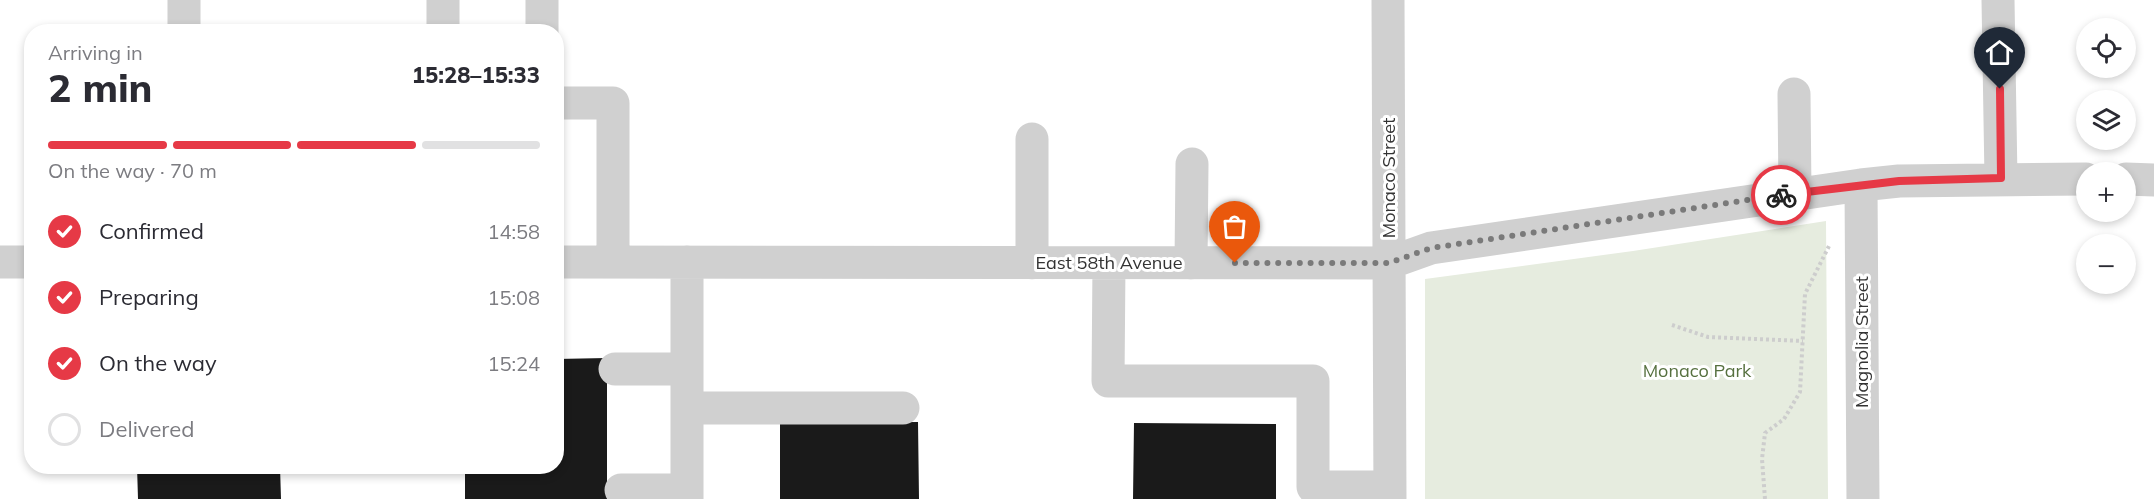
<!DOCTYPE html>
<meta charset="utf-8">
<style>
body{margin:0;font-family:Mulish,sans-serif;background:#f2f2f3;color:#2b2b33;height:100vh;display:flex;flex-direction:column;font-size:22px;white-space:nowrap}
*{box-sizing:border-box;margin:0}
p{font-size:20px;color:#7c7c81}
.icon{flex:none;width:33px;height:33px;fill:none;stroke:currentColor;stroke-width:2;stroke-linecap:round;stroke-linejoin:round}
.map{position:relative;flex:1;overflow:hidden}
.drawer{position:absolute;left:24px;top:24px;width:540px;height:450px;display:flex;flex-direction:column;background:#fff;border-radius:24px;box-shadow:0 3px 9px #0003}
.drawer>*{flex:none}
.tools{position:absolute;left:2076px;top:18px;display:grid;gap:12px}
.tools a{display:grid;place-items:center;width:60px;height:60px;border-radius:50%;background:#fff;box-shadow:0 3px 9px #0003;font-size:30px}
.pin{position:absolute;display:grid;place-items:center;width:51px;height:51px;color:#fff;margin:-62px -26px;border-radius:50% 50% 50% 0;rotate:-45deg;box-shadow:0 0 6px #0007}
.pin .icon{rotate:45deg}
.courier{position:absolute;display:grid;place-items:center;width:60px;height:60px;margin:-30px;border:4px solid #e63946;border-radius:50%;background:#fff;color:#222;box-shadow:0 2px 8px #0007}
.head em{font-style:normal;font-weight:800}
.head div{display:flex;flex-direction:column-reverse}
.head{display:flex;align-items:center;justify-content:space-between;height:102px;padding:0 24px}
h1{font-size:39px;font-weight:800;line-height:45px}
.bar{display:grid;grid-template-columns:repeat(4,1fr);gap:9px 6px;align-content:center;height:72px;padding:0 24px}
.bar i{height:8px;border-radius:4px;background:#e1e1e2}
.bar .current{background:#e63946}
.bar p{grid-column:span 4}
ol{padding:0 24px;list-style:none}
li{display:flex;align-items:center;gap:18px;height:66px}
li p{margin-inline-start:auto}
li .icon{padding:6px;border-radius:50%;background:#e63946;color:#fff;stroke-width:4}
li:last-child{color:#7c7c81}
li i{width:33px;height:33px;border:3px solid #e1e1e2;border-radius:50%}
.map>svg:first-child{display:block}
.green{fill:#e6ecdf}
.building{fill:#1a1a1a}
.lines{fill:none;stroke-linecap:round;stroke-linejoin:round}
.path{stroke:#cdcdcd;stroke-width:4;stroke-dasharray:3 3;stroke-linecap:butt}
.minor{stroke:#d0d0d0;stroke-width:33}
.done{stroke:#7a7a7a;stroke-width:6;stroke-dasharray:0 10.8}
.route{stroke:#e63946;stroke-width:8}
.labels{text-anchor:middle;stroke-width:6;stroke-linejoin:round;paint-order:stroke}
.street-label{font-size:18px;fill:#333;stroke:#fff}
.park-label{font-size:18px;fill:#56703f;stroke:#fff}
</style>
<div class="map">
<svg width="2154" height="499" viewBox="0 0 2154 499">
<rect width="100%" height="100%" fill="#fff"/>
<path class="green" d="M 1826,221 L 1828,499 L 1425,499 L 1425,279 L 1633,251 Z"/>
<path class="building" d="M 607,358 L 607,499 L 465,499 L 465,466 L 556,466 L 556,359 Z
M 918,422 L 919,499 L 780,499 L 780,423 Z
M 1134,423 L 1276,424 L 1276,499 L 1133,499 Z
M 137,466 L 280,466 L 281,499 L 138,499 Z"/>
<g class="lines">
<path class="path" d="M 1672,325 L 1708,337 L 1803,341
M 1765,499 L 1762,459 L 1765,433 L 1784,419 L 1800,392 L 1805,294 L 1829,246"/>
<path class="minor" d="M 184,0 L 184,32
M 443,0 L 443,32
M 1388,0 L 1390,499
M 1998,0 L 2001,179
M 542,32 L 542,0
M 1794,94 L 1795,193
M 556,103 L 613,103 L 613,262
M 1032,139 L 1032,263
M 2126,179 L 2154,180
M 1861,185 L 1863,499
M 0,262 L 32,262
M 556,262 L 1389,263 L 1431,248 L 1861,185 L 1899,181 L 2086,179
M 1109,263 L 1108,381 L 1313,381 L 1313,487 L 1390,487
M 1191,263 L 1192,164
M 615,369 L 687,369
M 687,408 L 903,408
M 621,490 L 687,490
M 687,499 L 687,262"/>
</g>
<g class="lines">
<path class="done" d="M 1235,263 L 1389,263 L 1431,248 L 1781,195"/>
<path class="route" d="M 1781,195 L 1899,181 L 2001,178 L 2000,89"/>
</g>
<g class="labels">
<g class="street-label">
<text transform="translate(1389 178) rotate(-90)" y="6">Monaco Street</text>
<text x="1109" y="269">East 58th Avenue</text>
<text transform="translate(1862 342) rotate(-90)" y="6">Magnolia Street</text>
</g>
<g class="park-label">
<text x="1697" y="377">Monaco Park</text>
</g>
</g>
</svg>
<div class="tools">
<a><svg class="icon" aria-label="locate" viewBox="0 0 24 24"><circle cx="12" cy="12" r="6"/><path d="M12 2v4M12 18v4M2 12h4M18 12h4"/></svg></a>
<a><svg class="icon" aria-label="layers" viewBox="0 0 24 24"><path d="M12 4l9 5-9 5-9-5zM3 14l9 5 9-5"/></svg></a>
<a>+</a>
<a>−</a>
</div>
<div class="pin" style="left:1235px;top:263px;background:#ea580c"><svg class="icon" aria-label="bag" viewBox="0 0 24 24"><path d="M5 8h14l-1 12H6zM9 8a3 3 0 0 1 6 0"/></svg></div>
<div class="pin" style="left:2000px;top:89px;background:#1f2937"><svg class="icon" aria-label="home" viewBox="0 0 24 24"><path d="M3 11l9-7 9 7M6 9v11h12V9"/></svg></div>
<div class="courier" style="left:1781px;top:195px"><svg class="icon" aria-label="bike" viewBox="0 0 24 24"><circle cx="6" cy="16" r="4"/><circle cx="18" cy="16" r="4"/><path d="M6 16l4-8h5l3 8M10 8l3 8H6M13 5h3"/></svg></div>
<section class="drawer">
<div class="head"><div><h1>2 min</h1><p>Arriving in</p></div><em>15:28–15:33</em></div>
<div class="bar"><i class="current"></i><i class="current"></i><i class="current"></i><i></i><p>On the way · 70 m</p></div>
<ol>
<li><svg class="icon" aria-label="check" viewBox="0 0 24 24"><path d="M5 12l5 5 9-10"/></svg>Confirmed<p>14:58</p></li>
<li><svg class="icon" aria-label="check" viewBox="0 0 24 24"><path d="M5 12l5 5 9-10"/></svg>Preparing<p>15:08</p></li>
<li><svg class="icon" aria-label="check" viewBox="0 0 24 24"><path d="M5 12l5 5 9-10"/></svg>On the way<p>15:24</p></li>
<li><i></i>Delivered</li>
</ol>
</section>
</div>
